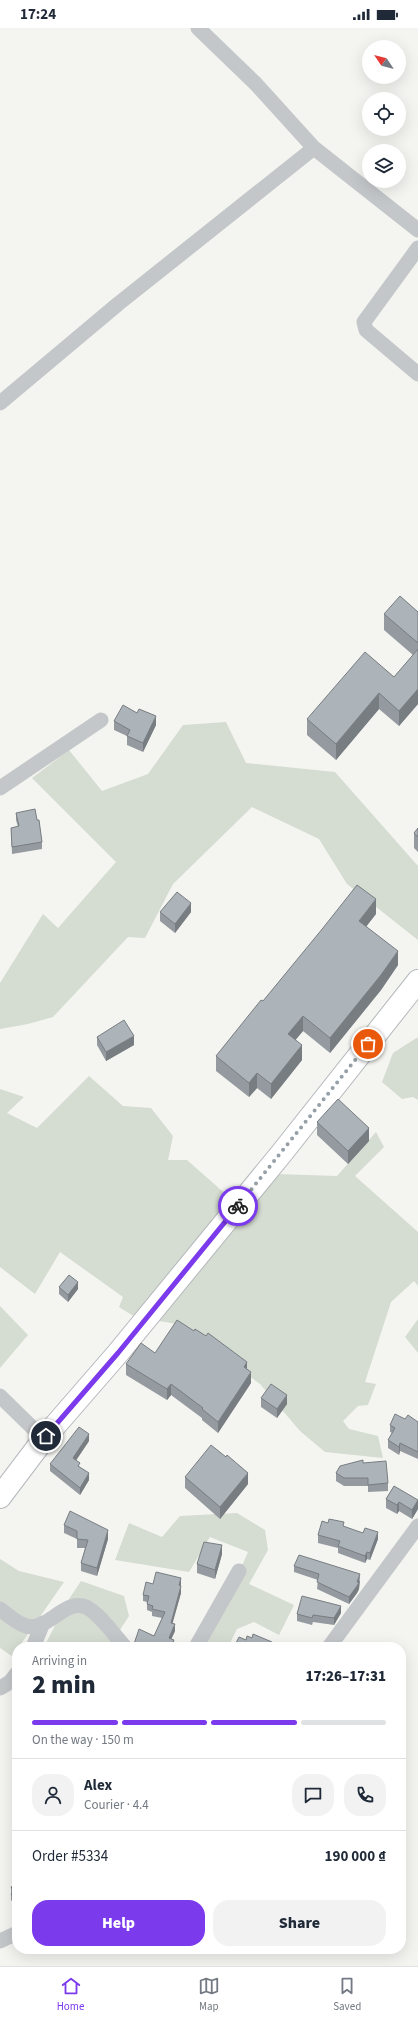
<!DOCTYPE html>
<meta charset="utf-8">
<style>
body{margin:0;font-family:"Source Sans 3",sans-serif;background:#f2f2f3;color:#1f2937;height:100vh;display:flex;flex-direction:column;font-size:15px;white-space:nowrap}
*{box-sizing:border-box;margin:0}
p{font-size:13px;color:#747a83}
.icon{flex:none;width:22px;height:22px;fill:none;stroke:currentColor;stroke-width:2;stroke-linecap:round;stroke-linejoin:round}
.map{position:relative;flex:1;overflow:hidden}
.panel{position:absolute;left:12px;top:1614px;width:394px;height:312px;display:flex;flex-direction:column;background:#fff;border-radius:16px;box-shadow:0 4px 16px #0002}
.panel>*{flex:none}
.needle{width:26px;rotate:305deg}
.fabs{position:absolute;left:362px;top:12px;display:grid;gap:8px}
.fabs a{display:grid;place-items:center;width:44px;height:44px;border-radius:50%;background:#fff;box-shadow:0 4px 16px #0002;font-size:20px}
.pin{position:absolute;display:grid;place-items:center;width:34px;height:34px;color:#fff;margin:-17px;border:2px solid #fff;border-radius:50%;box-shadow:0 1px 4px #0007}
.courier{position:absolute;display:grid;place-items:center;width:40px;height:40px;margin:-20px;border:3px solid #7c3aed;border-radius:50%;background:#fff;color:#222;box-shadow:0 1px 5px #0007}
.overview em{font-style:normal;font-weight:800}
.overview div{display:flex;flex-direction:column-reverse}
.overview{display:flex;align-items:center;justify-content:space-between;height:68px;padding:0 20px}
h1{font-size:26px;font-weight:800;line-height:30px}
.bar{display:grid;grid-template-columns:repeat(4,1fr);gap:6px 4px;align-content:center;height:48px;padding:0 20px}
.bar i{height:5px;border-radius:3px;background:#e0e1e3}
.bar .active{background:#7c3aed}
.bar p{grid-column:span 4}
.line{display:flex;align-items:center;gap:10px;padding:0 20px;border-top:1px solid #e0e1e3}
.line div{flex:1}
.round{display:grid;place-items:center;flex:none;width:42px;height:42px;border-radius:16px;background:#f2f2f3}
.button{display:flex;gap:8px;margin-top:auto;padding:8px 20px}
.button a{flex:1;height:46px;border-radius:16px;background:#7c3aed;color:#fff;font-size:16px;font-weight:800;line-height:46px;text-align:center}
.button a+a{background:#f2f2f3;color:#1f2937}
.status{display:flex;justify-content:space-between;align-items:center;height:28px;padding:0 20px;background:#fff;direction:ltr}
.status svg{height:11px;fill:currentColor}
.menu{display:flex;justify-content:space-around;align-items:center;height:56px;border-top:1px solid #e0e1e3;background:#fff;font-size:11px;color:#747a83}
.menu a{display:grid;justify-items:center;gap:2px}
.menu .active{color:#7c3aed}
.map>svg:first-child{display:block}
.green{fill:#d5dcd1}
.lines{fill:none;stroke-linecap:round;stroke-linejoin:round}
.primary-casing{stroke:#b4b8bc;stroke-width:24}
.minor{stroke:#c4c7ca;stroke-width:15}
.primary{stroke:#fff;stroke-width:22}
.wall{fill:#949a9f}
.shaded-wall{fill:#787d82}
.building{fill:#acb3b9;stroke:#787d82}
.done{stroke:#95a0a8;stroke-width:4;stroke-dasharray:0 7.2}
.route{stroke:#7c3aed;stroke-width:5}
</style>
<div class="status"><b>17:24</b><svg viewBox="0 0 49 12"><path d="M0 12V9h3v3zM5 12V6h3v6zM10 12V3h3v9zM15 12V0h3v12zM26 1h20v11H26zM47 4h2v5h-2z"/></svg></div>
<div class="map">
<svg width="418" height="1938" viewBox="0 0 418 1938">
<rect width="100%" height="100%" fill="#f4f5f0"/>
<path class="green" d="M 226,694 L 246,735 L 335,744 L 418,838 L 418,912 L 347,856 L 319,811 L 252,779 L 173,856 L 145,910 L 128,909 L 53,989 L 28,996 L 0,1001 L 0,955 L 43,886 L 58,900 L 116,834 L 32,750 L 69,722 L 102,763 L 148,746 L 183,697 Z
M 418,1009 L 418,1072 L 413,1069 L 402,1071 L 382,1054 L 393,1025 Z
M 89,1048 L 123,1078 L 151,1080 L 173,1108 L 168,1132 L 187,1132 L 229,1169 L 276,1146 L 337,1148 L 376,1104 L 384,1119 L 355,1148 L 418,1204 L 418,1258 L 414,1253 L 391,1274 L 365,1354 L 376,1356 L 368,1377 L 358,1378 L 343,1393 L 349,1401 L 378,1408 L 383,1430 L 325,1424 L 300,1403 L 260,1356 L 177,1296 L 135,1289 L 119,1279 L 123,1269 L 60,1224 L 35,1266 L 0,1239 L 0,1061 L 24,1069 L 7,1085 L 37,1100 Z
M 0,1278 L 28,1307 L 0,1340 Z
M 418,1291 L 418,1325 L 405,1309 Z
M 237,1485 L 265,1502 L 268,1522 L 249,1556 L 294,1577 L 279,1607 L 254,1594 L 237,1601 L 228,1619 L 193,1619 L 226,1574 L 248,1524 L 210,1509 L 189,1544 L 115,1532 L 129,1495 L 162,1509 L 180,1488 Z
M 0,1531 L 19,1543 L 64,1554 L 19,1619 L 17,1619 L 17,1623 L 13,1629 L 0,1620 Z
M 81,1553 L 124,1568 L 129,1588 L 109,1619 L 44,1619 L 67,1574 Z"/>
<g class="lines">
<defs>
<path id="primary" d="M 0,1469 L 46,1408 L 118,1325 L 281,1126 L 418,953"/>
</defs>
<use href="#primary" class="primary-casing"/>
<path class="minor" d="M 198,0 L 256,56 L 314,120 L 418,202
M 418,220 L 364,294 L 366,302 L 418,346
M 0,375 L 118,276 L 314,120
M 0,760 L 101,692
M 0,1368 L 44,1411
M 0,1581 C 8,1587 16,1595 26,1598 C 48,1604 64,1570 86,1579 C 99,1585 115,1608 125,1619
M 33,1619 L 43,1595
M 196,1619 L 239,1543
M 329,1619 L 418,1498
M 0,1660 L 10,1654 L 17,1645
M 0,1913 L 17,1905"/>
<use href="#primary" class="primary"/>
</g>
<path class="wall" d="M 418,584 L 418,676 L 399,698 L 379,681 L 336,732 L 307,707 L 307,691 L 394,649 L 413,627 L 384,602 L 384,586 Z
M 114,693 L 156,697 L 143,724 L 127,717 L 127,708 L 114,702 Z
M 16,785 L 37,792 L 42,814 L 42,821 L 12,826 L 11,800 L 18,799 L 16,792 Z
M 418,800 L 418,824 L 414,820 L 414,805 Z
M 160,884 L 191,884 L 175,905 L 160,893 Z
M 376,886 L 366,898 L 398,937 L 381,962 L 330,1025 L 303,1003 L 295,1012 L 302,1032 L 271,1071 L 257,1060 L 249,1069 L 216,1043 L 216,1028 L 263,973 Z
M 97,1009 L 134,1017 L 106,1033 L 97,1017 Z
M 317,1094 L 369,1113 L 348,1136 L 317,1107 Z
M 59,1259 L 78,1261 L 68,1274 L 59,1266 Z
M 155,1325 L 247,1341 L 251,1355 L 218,1405 L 202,1392 L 202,1390 L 171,1367 L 167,1372 L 126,1347 L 126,1336 Z
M 261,1370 L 287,1376 L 277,1390 L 261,1379 Z
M 405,1391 L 418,1394 L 418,1431 L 400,1423 L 399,1427 L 388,1420 L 388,1412 L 392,1405 L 390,1404 L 390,1397 Z
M 89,1413 L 76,1432 L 80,1440 L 89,1452 L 80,1467 L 50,1443 L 50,1436 Z
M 226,1429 L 248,1456 L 220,1491 L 185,1460 L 185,1449 Z
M 363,1435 L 388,1455 L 388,1463 L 368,1464 L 368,1458 L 344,1458 L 336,1453 L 336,1445 Z
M 394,1458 L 418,1481 L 412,1491 L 399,1483 L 397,1486 L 386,1480 L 386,1471 Z
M 64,1497 L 108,1511 L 97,1548 L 81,1543 L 81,1535 L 85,1520 L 77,1520 L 77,1511 L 64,1505 Z
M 344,1499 L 378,1511 L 370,1532 L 367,1531 L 365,1535 L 338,1525 L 338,1520 L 318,1515 L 318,1507 Z
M 222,1526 L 215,1551 L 197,1545 L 197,1536 Z
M 294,1538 L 360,1553 L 359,1561 L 357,1565 L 349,1576 L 317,1561 L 318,1552 L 294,1544 Z
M 153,1556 L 181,1556 L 181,1565 L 172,1595 L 175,1603 L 171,1611 L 174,1619 L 154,1608 L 162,1590 L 152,1588 L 152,1584 L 147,1582 L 147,1574 L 143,1573 L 143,1567 Z
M 341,1585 L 334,1597 L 313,1594 L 312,1597 L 297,1593 L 297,1586 Z
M 17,1855 L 17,1880 L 11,1872 L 11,1859 Z"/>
<path class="shaded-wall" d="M 418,661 L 418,676 L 399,698 L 399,683 Z
M 379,665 L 379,681 L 336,732 L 336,716 Z
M 156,688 L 156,697 L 143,724 L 143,715 Z
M 376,871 L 376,886 L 359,908 L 359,893 Z
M 191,875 L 191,884 L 175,905 L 175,896 Z
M 398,923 L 398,937 L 381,962 L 330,1025 L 330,1010 Z
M 303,988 L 303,1003 L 288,1021 L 288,1006 Z
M 134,1008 L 134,1017 L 106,1033 L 106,1024 Z
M 302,1017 L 302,1032 L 271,1071 L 271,1056 Z
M 257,1045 L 257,1060 L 249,1069 L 249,1055 Z
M 369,1100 L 369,1113 L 348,1136 L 348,1123 Z
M 78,1254 L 78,1261 L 68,1274 L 68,1267 Z
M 247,1334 L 247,1345 L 244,1339 Z
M 251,1344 L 251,1355 L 218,1405 L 218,1394 Z
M 171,1356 L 171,1367 L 167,1372 L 167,1361 Z
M 287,1367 L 287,1376 L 277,1390 L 277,1381 Z
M 89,1406 L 89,1413 L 73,1437 L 73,1430 Z
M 400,1415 L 400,1423 L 399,1427 L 399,1419 Z
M 89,1445 L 89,1452 L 80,1467 L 80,1460 Z
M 248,1445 L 248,1456 L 220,1491 L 220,1479 Z
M 418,1472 L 418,1481 L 412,1491 L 412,1482 Z
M 399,1474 L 399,1483 L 397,1486 L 397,1477 Z
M 108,1502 L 108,1511 L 97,1548 L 97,1540 Z
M 378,1504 L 378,1511 L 370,1532 L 370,1525 Z
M 222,1517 L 222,1526 L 215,1551 L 215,1542 Z
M 367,1524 L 367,1531 L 365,1535 L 365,1528 Z
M 360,1546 L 359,1561 L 357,1565 L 349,1576 L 349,1569 L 357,1554 Z
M 181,1550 L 181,1556 L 179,1564 L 179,1557 Z
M 181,1558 L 181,1565 L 171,1601 L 171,1595 Z
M 341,1578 L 341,1585 L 334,1597 L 334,1590 Z
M 175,1596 L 175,1603 L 169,1616 L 169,1610 Z
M 174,1612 L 174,1619 L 170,1619 Z"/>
<path class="building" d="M 400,568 L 418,584 L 418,615 L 384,586 Z
M 418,621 L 418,661 L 399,683 L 379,665 L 336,716 L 307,691 L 365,624 L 394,649 Z
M 123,677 L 137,685 L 139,681 L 156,688 L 143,715 L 127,708 L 130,702 L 114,693 Z
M 35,781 L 37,792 L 39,792 L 42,814 L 12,819 L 11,800 L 19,798 L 16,785 Z
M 418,800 L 418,809 L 414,805 Z
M 357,857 L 376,871 L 359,893 L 398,923 L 381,947 L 330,1010 L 303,988 L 288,1006 L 302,1017 L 271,1056 L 257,1045 L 249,1055 L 216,1028 L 261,972 L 263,973 L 323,900 Z
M 177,864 L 191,875 L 175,896 L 160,884 Z
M 124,992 L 134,1008 L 106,1024 L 97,1009 Z
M 338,1071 L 369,1100 L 348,1123 L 317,1094 Z
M 69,1247 L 78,1254 L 68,1267 L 59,1259 Z
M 177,1292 L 194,1303 L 195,1301 L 206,1308 L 208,1305 L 247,1334 L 244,1339 L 251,1344 L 218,1394 L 202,1381 L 203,1380 L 171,1356 L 167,1361 L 126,1336 L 141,1315 L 155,1325 Z
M 271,1356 L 287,1367 L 277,1381 L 261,1370 Z
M 395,1386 L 405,1391 L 408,1387 L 418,1394 L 418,1424 L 400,1415 L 399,1419 L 388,1412 L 395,1400 L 390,1397 Z
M 79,1399 L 89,1406 L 73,1430 L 80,1435 L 78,1438 L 89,1445 L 80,1460 L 50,1436 Z
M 211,1417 L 226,1429 L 227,1427 L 248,1445 L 220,1479 L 185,1449 Z
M 363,1432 L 363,1435 L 386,1433 L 388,1455 L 368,1457 L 368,1450 L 344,1450 L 336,1445 L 340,1438 Z
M 394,1458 L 418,1472 L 412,1482 L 399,1474 L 397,1477 L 386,1471 Z
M 70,1483 L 108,1502 L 97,1540 L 81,1535 L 88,1512 L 77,1511 L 77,1503 L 64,1497 Z
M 329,1491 L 344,1494 L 343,1498 L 363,1505 L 365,1500 L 378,1504 L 370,1525 L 367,1524 L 365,1528 L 338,1518 L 340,1513 L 318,1507 L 322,1493 L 328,1495 Z
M 204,1514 L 222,1517 L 215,1542 L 197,1536 Z
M 299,1527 L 360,1546 L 357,1554 L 359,1554 L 357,1558 L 349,1569 L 317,1554 L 319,1546 L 294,1538 Z
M 156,1544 L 181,1550 L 179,1557 L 181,1558 L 171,1595 L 175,1596 L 169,1610 L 174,1612 L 170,1619 L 133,1619 L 139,1601 L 154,1608 L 165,1584 L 152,1581 L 153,1578 L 147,1576 L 149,1568 L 143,1567 L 146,1554 L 153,1556 Z
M 302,1568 L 341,1578 L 334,1590 L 313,1587 L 312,1590 L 297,1586 Z
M 253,1606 L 272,1614 L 270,1619 L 234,1619 L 239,1609 L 246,1612 L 247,1608 L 252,1610 Z
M 17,1855 L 17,1874 L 11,1866 L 14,1864 L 11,1859 Z"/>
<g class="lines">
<path class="done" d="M 238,1178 L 368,1016"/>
<path class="route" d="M 46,1408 L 118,1325 L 238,1178"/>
</g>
</svg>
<div class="fabs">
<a><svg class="needle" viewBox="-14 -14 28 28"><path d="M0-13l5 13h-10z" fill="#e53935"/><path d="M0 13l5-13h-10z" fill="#747a83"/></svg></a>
<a><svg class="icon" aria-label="locate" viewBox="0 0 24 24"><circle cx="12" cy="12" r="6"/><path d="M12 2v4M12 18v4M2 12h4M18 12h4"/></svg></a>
<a><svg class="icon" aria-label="layers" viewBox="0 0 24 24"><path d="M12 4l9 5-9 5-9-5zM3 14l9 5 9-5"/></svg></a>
</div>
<div class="pin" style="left:368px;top:1016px;background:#ea580c"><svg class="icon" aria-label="bag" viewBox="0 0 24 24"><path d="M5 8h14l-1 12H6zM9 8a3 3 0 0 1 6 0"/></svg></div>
<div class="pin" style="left:46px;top:1408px;background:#1f2937"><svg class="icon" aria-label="home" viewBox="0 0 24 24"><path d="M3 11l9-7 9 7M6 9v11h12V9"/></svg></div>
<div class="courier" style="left:238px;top:1178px"><svg class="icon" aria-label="bike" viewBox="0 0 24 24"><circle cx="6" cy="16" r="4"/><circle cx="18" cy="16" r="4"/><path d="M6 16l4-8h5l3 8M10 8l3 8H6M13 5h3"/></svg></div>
<section class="panel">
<div class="overview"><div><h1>2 min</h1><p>Arriving in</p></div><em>17:26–17:31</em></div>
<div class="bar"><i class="active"></i><i class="active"></i><i class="active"></i><i></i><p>On the way · 150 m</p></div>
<div class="line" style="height:72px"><a class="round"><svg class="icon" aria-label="person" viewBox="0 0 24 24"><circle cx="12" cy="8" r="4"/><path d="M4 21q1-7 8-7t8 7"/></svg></a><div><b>Alex</b><p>Courier · 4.4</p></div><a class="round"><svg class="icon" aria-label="chat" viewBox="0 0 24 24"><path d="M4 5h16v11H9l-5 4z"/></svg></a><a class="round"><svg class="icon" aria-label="phone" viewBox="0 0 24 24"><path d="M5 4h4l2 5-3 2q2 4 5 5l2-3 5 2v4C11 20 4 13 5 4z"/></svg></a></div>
<div class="line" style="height:52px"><div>Order #5334</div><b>190 000 ₫</b></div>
<div class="button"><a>Help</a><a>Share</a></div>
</section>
</div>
<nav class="menu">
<a class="active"><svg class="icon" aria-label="home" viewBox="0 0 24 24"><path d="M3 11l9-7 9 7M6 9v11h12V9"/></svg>Home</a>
<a><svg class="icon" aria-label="map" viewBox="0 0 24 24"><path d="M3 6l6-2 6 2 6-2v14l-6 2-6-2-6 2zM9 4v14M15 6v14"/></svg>Map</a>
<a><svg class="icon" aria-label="saved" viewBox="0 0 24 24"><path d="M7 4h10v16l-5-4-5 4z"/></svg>Saved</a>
</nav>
